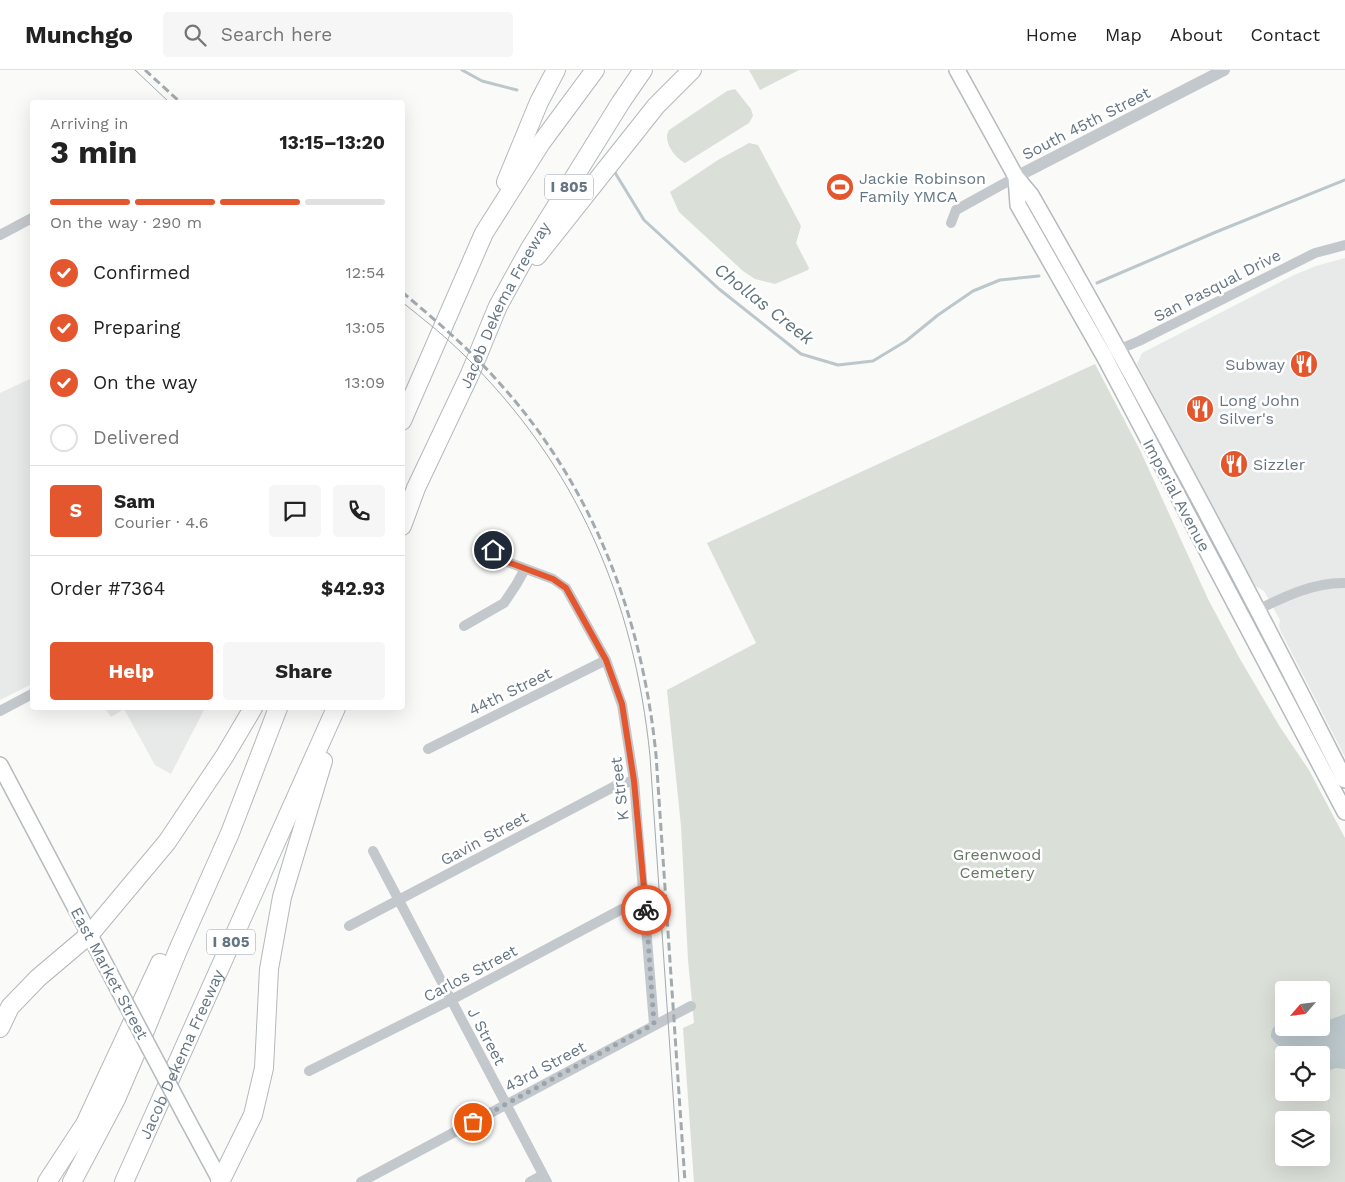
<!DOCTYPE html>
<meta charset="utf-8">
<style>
body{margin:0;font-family:"Work Sans",sans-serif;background:#f6f6f6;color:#222;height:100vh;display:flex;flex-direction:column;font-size:19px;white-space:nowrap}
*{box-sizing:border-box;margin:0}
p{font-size:16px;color:#767676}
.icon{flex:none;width:28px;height:28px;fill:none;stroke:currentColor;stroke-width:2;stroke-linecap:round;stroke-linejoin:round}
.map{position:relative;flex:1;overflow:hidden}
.details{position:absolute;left:30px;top:30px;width:375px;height:610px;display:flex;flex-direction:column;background:#fff;border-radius:5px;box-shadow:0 5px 20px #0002}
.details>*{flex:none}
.needle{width:32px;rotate:242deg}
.tools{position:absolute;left:1275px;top:911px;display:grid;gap:10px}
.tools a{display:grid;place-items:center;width:55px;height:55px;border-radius:5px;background:#fff;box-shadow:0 5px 20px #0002;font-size:25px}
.pin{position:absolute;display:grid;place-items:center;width:42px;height:42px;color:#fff;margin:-21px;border:2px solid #fff;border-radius:50%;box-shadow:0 1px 5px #0007}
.courier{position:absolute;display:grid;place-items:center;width:50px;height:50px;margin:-25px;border:4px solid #e4572e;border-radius:50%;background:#fff;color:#222;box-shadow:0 1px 6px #0007}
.headline em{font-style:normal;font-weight:700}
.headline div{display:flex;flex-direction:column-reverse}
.headline{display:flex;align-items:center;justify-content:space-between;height:85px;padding:0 20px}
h1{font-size:32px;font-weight:700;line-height:38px}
.bar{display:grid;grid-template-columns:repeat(4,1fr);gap:8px 5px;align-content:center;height:60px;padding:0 20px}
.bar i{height:6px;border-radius:4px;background:#e0e0e0}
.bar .current{background:#e4572e}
.bar p{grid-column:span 4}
.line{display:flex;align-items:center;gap:12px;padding:0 20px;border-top:1px solid #e0e0e0}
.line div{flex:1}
.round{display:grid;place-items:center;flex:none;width:52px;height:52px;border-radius:5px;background:#f6f6f6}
ol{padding:0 20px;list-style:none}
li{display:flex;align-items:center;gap:15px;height:55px}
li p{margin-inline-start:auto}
li .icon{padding:5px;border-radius:50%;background:#e4572e;color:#fff;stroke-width:4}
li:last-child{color:#767676}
li i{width:28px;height:28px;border:2px solid #e0e0e0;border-radius:50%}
.primary-button{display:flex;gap:10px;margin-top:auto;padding:10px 20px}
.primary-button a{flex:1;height:58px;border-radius:5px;background:#e4572e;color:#fff;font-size:20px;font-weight:700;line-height:58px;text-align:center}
.primary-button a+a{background:#f6f6f6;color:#222}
header{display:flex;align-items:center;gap:30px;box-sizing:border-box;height:70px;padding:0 25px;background:#fff;border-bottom:1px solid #e0e0e0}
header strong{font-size:24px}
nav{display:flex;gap:28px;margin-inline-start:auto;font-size:18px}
.search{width:350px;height:45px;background:#f6f6f6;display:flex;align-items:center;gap:12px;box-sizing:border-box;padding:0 18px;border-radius:5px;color:#767676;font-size:19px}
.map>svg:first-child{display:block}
.built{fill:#e8e9e9}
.green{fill:#dadfd7;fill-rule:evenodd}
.water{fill:#bbc7cb}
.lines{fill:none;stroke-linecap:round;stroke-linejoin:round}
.stream{stroke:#bbc7cb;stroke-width:3}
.primary-casing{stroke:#b5babe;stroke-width:18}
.motorway-casing{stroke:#b4b9bd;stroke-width:20}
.minor{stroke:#c3c8cc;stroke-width:10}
.tertiary{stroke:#c3c8cc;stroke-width:12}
.primary{stroke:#fff;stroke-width:15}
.motorway{stroke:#fff;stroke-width:18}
.tram{stroke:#a2aab0;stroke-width:1}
.rail{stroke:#a2aab0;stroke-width:3;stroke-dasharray:8 4;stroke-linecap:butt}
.primary-bridge-casing{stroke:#b5babe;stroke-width:18;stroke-linecap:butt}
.primary-bridge{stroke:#fff;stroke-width:15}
.done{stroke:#99a4ac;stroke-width:5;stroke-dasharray:0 9}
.route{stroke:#e4572e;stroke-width:6}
.labels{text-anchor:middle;stroke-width:5;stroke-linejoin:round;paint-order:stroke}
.shield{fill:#fff;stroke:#939fa8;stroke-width:1}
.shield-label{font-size:15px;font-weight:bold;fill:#657683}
.street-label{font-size:16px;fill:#657683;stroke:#fff}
.poi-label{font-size:16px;fill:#657683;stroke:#fff;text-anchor:start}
.park-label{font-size:16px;fill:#687a64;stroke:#fff}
.water-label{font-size:18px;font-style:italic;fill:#60757c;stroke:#fff}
</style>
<header>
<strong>Munchgo</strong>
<div class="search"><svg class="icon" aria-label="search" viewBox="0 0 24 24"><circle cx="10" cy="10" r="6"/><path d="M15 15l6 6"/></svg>Search here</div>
<nav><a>Home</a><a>Map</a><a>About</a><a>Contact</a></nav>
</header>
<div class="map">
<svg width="1345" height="1112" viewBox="0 0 1345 1112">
<rect width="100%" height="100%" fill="#fafaf8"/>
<path class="built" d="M 1345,188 L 1345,687 L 1281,562 L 1279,556 L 1280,550 L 1264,521 L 1255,516 L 1137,294 L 1142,283 L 1294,205 L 1316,196 Z
M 32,308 L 32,614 L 0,630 L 0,323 Z
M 105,638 L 205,638 L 171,704 L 155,695 L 124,639 L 111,647 Z"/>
<path class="green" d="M 749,0 L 799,0 L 760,20 Z
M 735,19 L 751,39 L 753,46 L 749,53 L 685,93 C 675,88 662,71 669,60 L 727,21 Z
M 749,73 L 758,75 L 801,156 L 796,173 L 809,198 L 808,200 L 775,214 L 755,209 L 743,201 L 679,142 L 670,122 L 718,90 Z
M 1095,294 L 1140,380 L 1208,529 L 1240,589 L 1280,657 L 1309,700 L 1345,768 L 1345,1112 L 694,1112 L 683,958 L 694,953 L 688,890 L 681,756 L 667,620 L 756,573 L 707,473 ZM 1284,920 L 1321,920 L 1321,958 L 1284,958 ZM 1284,985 L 1321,985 L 1321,1022 L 1284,1022 ZM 1284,1050 L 1321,1050 L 1321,1088 L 1284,1088 Z"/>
<path class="water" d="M 1345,944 L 1345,999 L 1336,998 L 1321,1003 L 1321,985 C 1300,985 1284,986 1271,967 C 1271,957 1275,955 1284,951 L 1284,958 L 1321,958 L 1321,953 Z"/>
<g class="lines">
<path class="stream" d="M 462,0 L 482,11 L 517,20
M 614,101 L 644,150 L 719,219 L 801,284 L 838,295 L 873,291 L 906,271 L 938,245 L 973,221 L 1000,210 L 1039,206
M 1097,213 L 1216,162 L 1345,110"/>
<defs>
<path id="primary" d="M 957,0 L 1016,107 L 1031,125 C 1141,317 1245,512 1345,710
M 1016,107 L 1018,135 L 1104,286 L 1345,742
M 0,695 L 124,930
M 187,1049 L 221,1112"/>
<g id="motorway">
<path d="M 506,112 L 539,32 L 556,0"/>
<path d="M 537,186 L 656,36 L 692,0"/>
<path d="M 402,351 L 484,163 L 541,73 L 595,0"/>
<path id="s1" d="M 402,456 L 416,418 L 470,304 L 498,236 L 529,180 L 621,32 L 643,0"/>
<path d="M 0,958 L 10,937 L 38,908 L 90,864 L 167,772 L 224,687 L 253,638"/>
<path d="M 47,1112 L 85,1054 L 160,893"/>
<path d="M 72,1112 L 116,1029 L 135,985 L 178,880 L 230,763 L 278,638"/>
<path id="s2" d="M 124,1112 L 336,638"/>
<path d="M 220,1112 L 253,1045 L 264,998 L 269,899 L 282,827 L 323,691"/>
</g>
</defs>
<use href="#primary" class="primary-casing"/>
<use href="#motorway" class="motorway-casing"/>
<path class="minor" d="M 951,153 L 956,140 L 1016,107
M 0,165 L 32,148
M 1113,282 L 1139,271 L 1315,183 L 1345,175
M 493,480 L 505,491 L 553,509 L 566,518 L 606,590 L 622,635 L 634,711 L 654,954
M 1257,540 C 1284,527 1314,512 1345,513
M 464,556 L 504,533 L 516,515 L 525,499
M 0,641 L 32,624
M 428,679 L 606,590
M 373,781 L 547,1112
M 349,856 L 619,714 L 634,711
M 309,1001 L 451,930 L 622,839 L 640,838 L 646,841
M 361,1112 L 691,936
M 530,1112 L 543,1105"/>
<path class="tertiary" d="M 1016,107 L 1224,0"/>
<use href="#primary" class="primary"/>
<use href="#motorway" class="motorway"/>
<path class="tram" d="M 135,0 L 169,32
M 402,232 C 423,249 444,265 463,284 C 577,396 634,528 650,686 L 679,1112"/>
<path class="rail" d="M 145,0 L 180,32
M 402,222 C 434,249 466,276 494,307 C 591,412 642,544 656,685 L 685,1112"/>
<defs>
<path id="primary-bridge" d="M 124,930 L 187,1049"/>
</defs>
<use href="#primary-bridge" class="primary-bridge-casing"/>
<use href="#primary-bridge" class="primary-bridge"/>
</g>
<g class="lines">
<path class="done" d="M 473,1052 L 654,954 L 646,840"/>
<path class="route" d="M 493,480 L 505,491 L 553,509 L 566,518 L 606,590 L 622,634 L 634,711 L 646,840"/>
</g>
<defs>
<symbol id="stadium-disc" viewBox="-11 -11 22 22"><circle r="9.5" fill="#e4572e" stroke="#fff"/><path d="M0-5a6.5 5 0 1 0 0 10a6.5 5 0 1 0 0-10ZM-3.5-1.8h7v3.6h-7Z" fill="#fff"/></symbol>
<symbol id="restaurant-disc" viewBox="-11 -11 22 22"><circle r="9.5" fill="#e4572e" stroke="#fff"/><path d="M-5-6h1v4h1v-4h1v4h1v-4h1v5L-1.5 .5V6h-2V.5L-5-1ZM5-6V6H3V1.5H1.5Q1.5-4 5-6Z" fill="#fff"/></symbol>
</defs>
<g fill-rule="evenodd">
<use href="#stadium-disc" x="824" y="101" width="32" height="32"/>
<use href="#restaurant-disc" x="1288" y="278" width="32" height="32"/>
<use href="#restaurant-disc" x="1184" y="323" width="32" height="32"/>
<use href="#restaurant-disc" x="1218" y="378" width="32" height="32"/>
</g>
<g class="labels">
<g class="shield">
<rect x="545" y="104.5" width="48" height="25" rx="4"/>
<rect x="207" y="859.5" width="48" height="25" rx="4"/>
</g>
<g class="shield-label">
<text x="569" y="122">I 805</text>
<text x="231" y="877">I 805</text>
</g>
<g class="street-label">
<text transform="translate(1086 53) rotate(-27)" y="6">South 45th Street</text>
<text transform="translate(1217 215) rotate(-27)" y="6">San Pasqual Drive</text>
<text dy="6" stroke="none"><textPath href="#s1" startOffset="244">Jacob Dekema Freeway</textPath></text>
<text transform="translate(1177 425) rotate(62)" y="6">Imperial Avenue</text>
<text transform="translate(510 621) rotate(-26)" y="6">44th Street</text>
<text transform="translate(619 719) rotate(-97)" y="6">K Street</text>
<text transform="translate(484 768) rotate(-28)" y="6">Gavin Street</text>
<text transform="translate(110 903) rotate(62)" y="6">East Market Street</text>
<text transform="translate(470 903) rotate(-28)" y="6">Carlos Street</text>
<text transform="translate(487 966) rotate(62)" y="6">J Street</text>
<text dy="6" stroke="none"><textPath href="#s2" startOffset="140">Jacob Dekema Freeway</textPath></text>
<text transform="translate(545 996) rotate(-28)" y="6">43rd Street</text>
</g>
<g class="poi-label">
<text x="859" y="114">Jackie Robinson<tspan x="859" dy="18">Family YMCA</tspan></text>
<text x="1285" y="300" text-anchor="end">Subway</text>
<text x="1219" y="336">Long John<tspan x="1219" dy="18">Silver's</tspan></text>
<text x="1253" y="400">Sizzler</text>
</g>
<g class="park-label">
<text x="997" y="790">Greenwood<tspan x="997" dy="18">Cemetery</tspan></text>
</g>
<g class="water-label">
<text transform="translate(764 234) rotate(38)" y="6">Chollas Creek</text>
</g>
</g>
</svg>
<div class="tools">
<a><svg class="needle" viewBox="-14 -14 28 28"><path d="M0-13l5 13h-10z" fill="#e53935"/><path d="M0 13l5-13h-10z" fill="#767676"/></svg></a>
<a><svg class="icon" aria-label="locate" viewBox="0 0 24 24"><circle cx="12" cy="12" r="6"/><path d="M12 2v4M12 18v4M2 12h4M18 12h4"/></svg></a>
<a><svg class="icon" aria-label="layers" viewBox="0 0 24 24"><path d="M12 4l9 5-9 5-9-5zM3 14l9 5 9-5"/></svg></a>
</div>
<div class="pin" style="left:473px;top:1052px;background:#ea580c"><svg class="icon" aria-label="bag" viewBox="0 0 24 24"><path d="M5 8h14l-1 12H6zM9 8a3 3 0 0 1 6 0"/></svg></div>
<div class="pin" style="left:493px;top:480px;background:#1f2937"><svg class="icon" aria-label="home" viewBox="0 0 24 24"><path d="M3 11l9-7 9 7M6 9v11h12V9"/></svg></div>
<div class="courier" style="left:646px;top:840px"><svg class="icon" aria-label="bike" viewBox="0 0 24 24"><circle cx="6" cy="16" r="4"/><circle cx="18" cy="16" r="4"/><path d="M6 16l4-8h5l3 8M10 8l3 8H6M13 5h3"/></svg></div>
<section class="details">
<div class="headline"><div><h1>3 min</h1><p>Arriving in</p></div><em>13:15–13:20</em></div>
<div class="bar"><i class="current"></i><i class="current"></i><i class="current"></i><i></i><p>On the way · 290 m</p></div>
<ol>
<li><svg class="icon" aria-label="check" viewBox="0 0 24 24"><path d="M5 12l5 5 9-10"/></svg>Confirmed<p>12:54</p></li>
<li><svg class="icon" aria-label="check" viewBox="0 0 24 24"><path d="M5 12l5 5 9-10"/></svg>Preparing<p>13:05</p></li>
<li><svg class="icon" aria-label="check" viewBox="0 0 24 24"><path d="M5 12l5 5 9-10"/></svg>On the way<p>13:09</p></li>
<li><i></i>Delivered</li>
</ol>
<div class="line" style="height:90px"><b class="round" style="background:#e4572e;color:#fff">S</b><div><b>Sam</b><p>Courier · 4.6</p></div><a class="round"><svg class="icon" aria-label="chat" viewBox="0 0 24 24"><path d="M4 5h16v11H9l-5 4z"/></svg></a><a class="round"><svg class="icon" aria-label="phone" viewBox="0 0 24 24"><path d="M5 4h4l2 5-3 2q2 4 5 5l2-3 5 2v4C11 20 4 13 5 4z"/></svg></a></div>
<div class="line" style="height:65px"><div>Order #7364</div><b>$42.93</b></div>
<div class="primary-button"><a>Help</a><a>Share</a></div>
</section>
</div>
